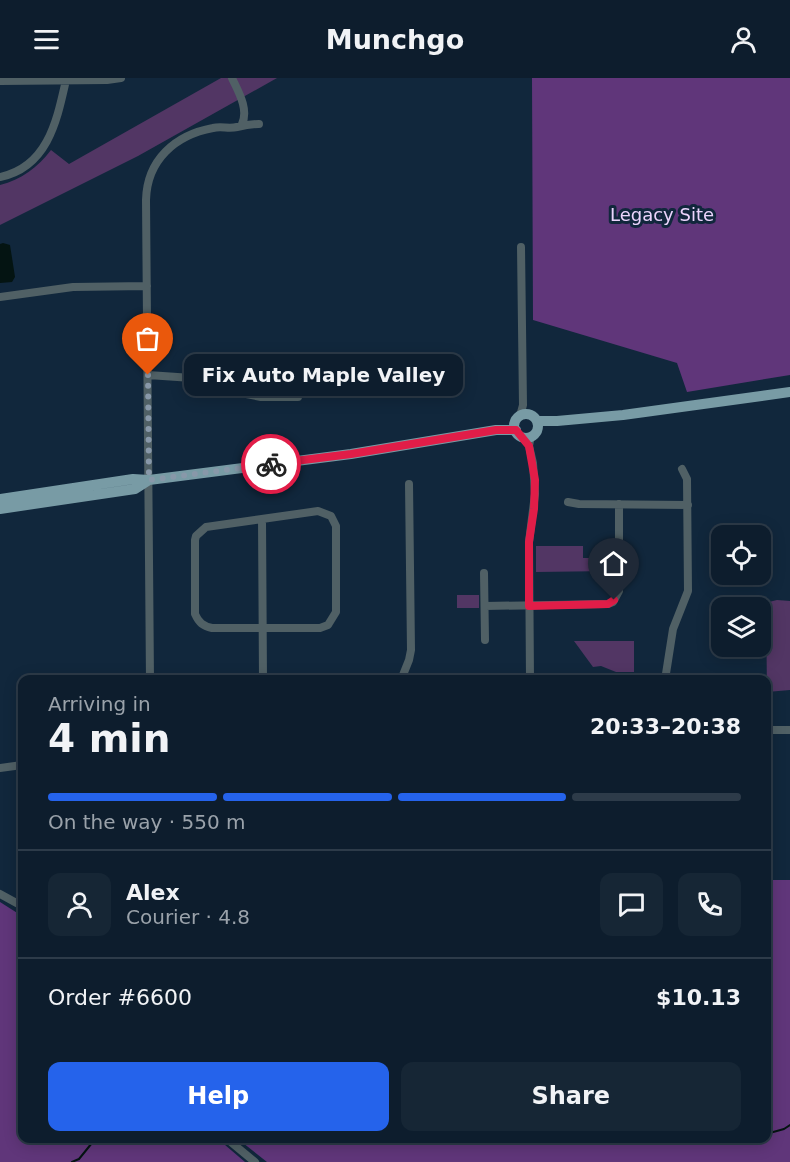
<!DOCTYPE html>
<meta charset="utf-8">
<style>
body{margin:0;font-family:"DejaVu Sans",sans-serif;background:#162635;color:#f1f3f6;height:100vh;display:flex;flex-direction:column;font-size:22px;white-space:nowrap}
*{box-sizing:border-box;margin:0}
p{font-size:20px;color:#9aa2aa}
.icon{flex:none;width:33px;height:33px;fill:none;stroke:currentColor;stroke-width:2;stroke-linecap:round;stroke-linejoin:round}
.map{position:relative;flex:1;overflow:hidden}
.side{position:absolute;left:18px;top:597px;width:753px;height:468px;display:flex;flex-direction:column;background:#0d1d2d;border-radius:12px;box-shadow:0 3px 15px #0003,0 0 0 2px #2d3b49}
.side>*{flex:none}
.fabs{position:absolute;left:711px;top:447px;display:grid;gap:12px}
.fabs a{display:grid;place-items:center;width:60px;height:60px;border-radius:12px;background:#0d1d2d;box-shadow:0 3px 15px #0003,0 0 0 2px #2d3b49;font-size:30px}
.pin{position:absolute;display:grid;place-items:center;width:51px;height:51px;color:#fff;margin:-62px -26px;border-radius:50% 50% 50% 0;rotate:-45deg;box-shadow:0 0 6px #0007}
.pin .icon{rotate:45deg}
.courier{position:absolute;display:grid;place-items:center;width:60px;height:60px;margin:-30px;border:4px solid #e11d48;border-radius:50%;background:#fff;color:#222;box-shadow:0 2px 8px #0007}
.bubble{position:absolute;height:42px;border-radius:12px;background:#0d1d2d;box-shadow:0 3px 15px #0003,0 0 0 2px #2d3b49;font-size:20px;font-weight:800;line-height:42px;text-align:center}
.overview em{font-style:normal;font-weight:800}
.overview div{display:flex;flex-direction:column-reverse}
.overview{display:flex;align-items:center;justify-content:space-between;height:102px;padding:0 30px}
h1{font-size:39px;font-weight:800;line-height:45px}
.bar{display:grid;grid-template-columns:repeat(4,1fr);gap:9px 6px;align-content:center;height:72px;padding:0 30px}
.bar i{height:8px;border-radius:4px;background:#2d3b49}
.bar .active{background:#2563eb}
.bar p{grid-column:span 4}
.line{display:flex;align-items:center;gap:15px;padding:0 30px;border-top:2px solid #2d3b49}
.line div{flex:1}
.round{display:grid;place-items:center;flex:none;width:63px;height:63px;border-radius:12px;background:#162635}
.primary-button{display:flex;gap:12px;margin-top:auto;padding:12px 30px}
.primary-button a{flex:1;height:69px;border-radius:12px;background:#2563eb;color:#fff;font-size:24px;font-weight:800;line-height:69px;text-align:center}
.primary-button a+a{background:#162635;color:#f1f3f6}
header{display:flex;justify-content:space-between;align-items:center;height:78px;padding:0 30px;background:#0d1d2d;font-size:27px;font-weight:800}
.map>svg:first-child{display:block}
.green{fill:#523664}
.forest{fill:#60367a}
.water{fill:#041412}
.lines{fill:none;stroke-linecap:round;stroke-linejoin:round}
.stream{stroke:#041412;stroke-width:2}
.minor{stroke:#506065;stroke-width:8}
.major{stroke:#789ba5;stroke-width:10}
.done{stroke:#8898a9;stroke-width:6;stroke-dasharray:0 10.8}
.route{stroke:#e11d48;stroke-width:8}
.labels{text-anchor:middle;stroke-width:6;stroke-linejoin:round;paint-order:stroke}
.park-label{font-size:18px;fill:#ebd4fc;stroke:#11273c}
</style>
<header><svg class="icon" aria-label="menu" viewBox="0 0 24 24"><path d="M4 6h16M4 12h16M4 18h16"/></svg>Munchgo<svg class="icon" aria-label="person" viewBox="0 0 24 24"><circle cx="12" cy="8" r="4"/><path d="M4 21q1-7 8-7t8 7"/></svg></header>
<div class="map">
<svg width="790" height="1084" viewBox="0 0 790 1084">
<rect width="100%" height="100%" fill="#11273c"/>
<path class="green" d="M 221,0 L 277,0 L 138,78 L 0,147 L 0,107 C 21,102 38,89 51,72 L 69,86 Z
M 536,468 L 583,468 L 583,480 L 612,480 L 612,493 L 536,494 Z
M 457,517 L 479,517 L 479,530 L 457,530 Z
M 777,522 L 790,523 L 790,612 L 767,614 L 766,530 L 769,524 Z
M 574,563 L 634,563 L 634,594 L 616,594 L 601,588 L 593,589 Z"/>
<path class="forest" d="M 532,0 L 790,0 L 790,297 L 687,314 L 677,285 L 533,242 Z
M 767,802 L 790,802 L 790,1084 L 267,1084 L 238,1061 L 766,1060 Z
M 0,824 L 22,838 L 22,1060 L 218,1061 L 245,1084 L 0,1084 Z"/>
<path class="water" d="M 3,165 L 10,167 L 15,199 L 12,204 L 0,205 L 0,166 Z"/>
<g class="lines">
<path class="stream" d="M 766,1056 L 784,1051 L 790,1047
M 72,1084 L 79,1081 L 96,1060"/>
<path class="minor" d="M 232,0 C 238,13 249,31 242,46
M 0,3 L 107,2 L 121,0
M 0,99 C 48,89 57,42 66,2
M 0,219 L 73,209 L 147,208
M 148,297 L 192,300 L 236,314 L 261,319 L 298,319
M 520,338 L 523,327 L 521,169
M 568,424 L 579,426 L 688,427
M 318,433 L 331,438 L 336,448 L 336,534 L 328,547 L 320,550 L 212,550 C 203,548 199,545 195,536 L 195,462 L 196,458 L 206,449 Z
M 262,441 L 263,602
M 484,495 L 485,562
M 485,528 L 608,526 L 613,524 L 619,513 L 619,426
M 596,601 L 661,602
M 150,602 L 146,122 C 147,82 175,57 213,50 C 221,48 229,51 237,49 C 245,47 250,46 259,46
M 401,602 L 409,582 L 411,572 L 409,406
M 530,602 L 529,464 L 535,416 L 533,385 L 529,368 L 531,358
M 665,602 L 673,551 L 688,513 L 687,401 L 682,391
M 766,652 L 790,652
M 0,690 L 22,687
M 0,816 L 22,828
M 226,1060 L 255,1084"/>
<path class="major" d="M514 348a12 12 0 1 1 24 0a12 12 0 1 1-24 0Z
M 537,343 L 557,343 L 623,337 L 790,314
M 0,421 L 133,401 L 149,402 L 351,376 L 496,352 L 516,352
M 0,431 L 135,411 L 149,402"/>
</g>
<g class="lines">
<path class="done" d="M 148,297 L 149,402 L 271,386"/>
<path class="route" d="M 271,386 L 351,376 L 496,352 L 516,352 L 529,368 L 535,402 L 534,431 L 529,464 L 529,528 L 608,526 L 614,522"/>
</g>
<g class="labels">
<g class="park-label">
<text x="662" y="143">Legacy Site</text>
</g>
</g>
</svg>
<div class="fabs">
<a><svg class="icon" aria-label="locate" viewBox="0 0 24 24"><circle cx="12" cy="12" r="6"/><path d="M12 2v4M12 18v4M2 12h4M18 12h4"/></svg></a>
<a><svg class="icon" aria-label="layers" viewBox="0 0 24 24"><path d="M12 4l9 5-9 5-9-5zM3 14l9 5 9-5"/></svg></a>
</div>
<div class="pin" style="left:148px;top:297px;background:#ea580c"><svg class="icon" aria-label="bag" viewBox="0 0 24 24"><path d="M5 8h14l-1 12H6zM9 8a3 3 0 0 1 6 0"/></svg></div>
<div class="pin" style="left:614px;top:522px;background:#1f2937"><svg class="icon" aria-label="home" viewBox="0 0 24 24"><path d="M3 11l9-7 9 7M6 9v11h12V9"/></svg></div>
<div class="courier" style="left:271px;top:386px"><svg class="icon" aria-label="bike" viewBox="0 0 24 24"><circle cx="6" cy="16" r="4"/><circle cx="18" cy="16" r="4"/><path d="M6 16l4-8h5l3 8M10 8l3 8H6M13 5h3"/></svg></div>
<div class="bubble" style="left:184px;top:276px;width:279px">Fix Auto Maple Valley</div>
<section class="side">
<div class="overview"><div><h1>4 min</h1><p>Arriving in</p></div><em>20:33–20:38</em></div>
<div class="bar"><i class="active"></i><i class="active"></i><i class="active"></i><i></i><p>On the way · 550 m</p></div>
<div class="line" style="height:108px"><a class="round"><svg class="icon" aria-label="person" viewBox="0 0 24 24"><circle cx="12" cy="8" r="4"/><path d="M4 21q1-7 8-7t8 7"/></svg></a><div><b>Alex</b><p>Courier · 4.8</p></div><a class="round"><svg class="icon" aria-label="chat" viewBox="0 0 24 24"><path d="M4 5h16v11H9l-5 4z"/></svg></a><a class="round"><svg class="icon" aria-label="phone" viewBox="0 0 24 24"><path d="M5 4h4l2 5-3 2q2 4 5 5l2-3 5 2v4C11 20 4 13 5 4z"/></svg></a></div>
<div class="line" style="height:78px"><div>Order #6600</div><b>$10.13</b></div>
<div class="primary-button"><a>Help</a><a>Share</a></div>
</section>
</div>
